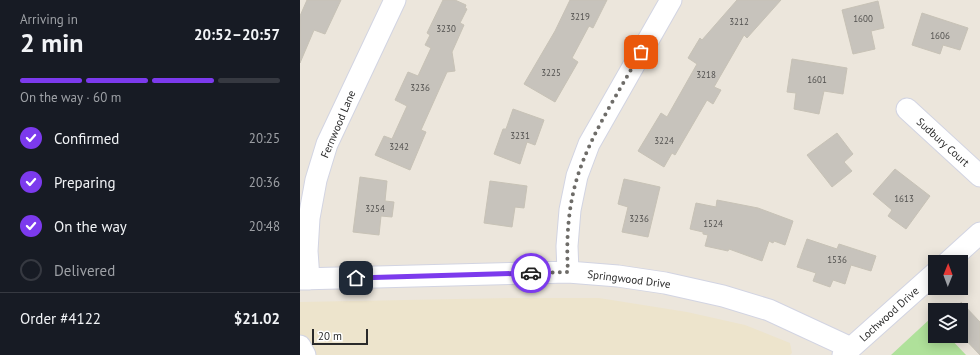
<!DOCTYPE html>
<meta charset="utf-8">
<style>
body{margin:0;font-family:"PT Sans",sans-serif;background:#242831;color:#f1f3f6;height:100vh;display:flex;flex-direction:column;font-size:15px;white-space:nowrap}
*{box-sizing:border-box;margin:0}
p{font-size:13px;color:#9ea1a6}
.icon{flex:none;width:22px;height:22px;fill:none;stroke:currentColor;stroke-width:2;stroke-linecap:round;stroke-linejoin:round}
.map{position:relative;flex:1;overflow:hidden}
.details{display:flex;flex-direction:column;background:#171b24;width:300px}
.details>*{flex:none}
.needle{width:26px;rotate:1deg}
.fabs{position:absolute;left:628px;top:255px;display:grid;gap:8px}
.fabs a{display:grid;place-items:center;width:40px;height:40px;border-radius:0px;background:#171b24;box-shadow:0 2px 10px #0003;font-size:20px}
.scale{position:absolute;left:12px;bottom:10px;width:56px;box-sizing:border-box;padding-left:4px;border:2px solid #2a2a2a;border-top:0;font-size:11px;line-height:14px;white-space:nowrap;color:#2a2a2a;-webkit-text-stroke:3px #fff;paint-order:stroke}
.pin{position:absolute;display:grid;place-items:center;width:34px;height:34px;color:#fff;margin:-17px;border-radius:8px;box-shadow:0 2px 6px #0006}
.courier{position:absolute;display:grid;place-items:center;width:40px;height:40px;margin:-20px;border:3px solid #7c3aed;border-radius:50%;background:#fff;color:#222;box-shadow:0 1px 5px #0007}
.summary em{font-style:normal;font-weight:700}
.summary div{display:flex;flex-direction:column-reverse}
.summary{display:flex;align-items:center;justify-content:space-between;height:68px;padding:0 20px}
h1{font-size:26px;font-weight:700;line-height:30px}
.bar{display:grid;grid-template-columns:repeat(4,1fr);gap:6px 4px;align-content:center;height:48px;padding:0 20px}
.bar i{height:5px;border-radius:3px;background:#363941}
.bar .current{background:#7c3aed}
.bar p{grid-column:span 4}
.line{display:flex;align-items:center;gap:10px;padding:0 20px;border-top:1px solid #363941}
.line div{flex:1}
ol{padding:0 20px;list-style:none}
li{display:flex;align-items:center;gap:12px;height:44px}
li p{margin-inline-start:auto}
li .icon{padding:4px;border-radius:50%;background:#7c3aed;color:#fff;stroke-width:4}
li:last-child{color:#9ea1a6}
li i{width:22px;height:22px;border:2px solid #363941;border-radius:50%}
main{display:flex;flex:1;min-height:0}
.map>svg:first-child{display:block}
.education{fill:#ede4cc}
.green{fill:#afe19a}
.building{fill:#c7c3bc;stroke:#c7c2b6}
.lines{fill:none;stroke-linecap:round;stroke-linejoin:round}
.minor-casing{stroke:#d2d4e2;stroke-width:23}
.minor{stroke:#fff;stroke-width:21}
.done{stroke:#6e6c68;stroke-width:4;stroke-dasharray:0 7.2}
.route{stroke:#7c3aed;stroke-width:5}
.labels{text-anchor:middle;stroke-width:3;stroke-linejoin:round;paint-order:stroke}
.number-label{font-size:9px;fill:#51504e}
.street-label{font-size:11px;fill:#2a2a2a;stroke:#fff}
</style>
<main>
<section class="details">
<div class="summary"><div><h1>2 min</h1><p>Arriving in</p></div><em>20:52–20:57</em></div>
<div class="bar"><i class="current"></i><i class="current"></i><i class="current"></i><i></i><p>On the way · 60 m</p></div>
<ol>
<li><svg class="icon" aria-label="check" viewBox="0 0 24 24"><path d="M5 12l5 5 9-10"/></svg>Confirmed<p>20:25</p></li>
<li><svg class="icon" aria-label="check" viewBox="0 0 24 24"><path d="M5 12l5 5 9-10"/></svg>Preparing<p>20:36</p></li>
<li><svg class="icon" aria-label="check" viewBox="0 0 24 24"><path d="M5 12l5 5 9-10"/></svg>On the way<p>20:48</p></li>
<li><i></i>Delivered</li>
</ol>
<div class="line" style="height:52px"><div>Order #4122</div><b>$21.02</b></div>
</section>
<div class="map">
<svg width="680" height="355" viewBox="0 0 680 355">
<rect width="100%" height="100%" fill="#ece6dc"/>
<path class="education" d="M 210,298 L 299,298 L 387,312 L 445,325 L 490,343 L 492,353 L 490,355 L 0,355 L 0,302 Z"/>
<path class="green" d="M 631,318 L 635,322 L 635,336 L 648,336 L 666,355 L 591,355 Z"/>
<path class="building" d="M 7,0 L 41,0 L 25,34 L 14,30 L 0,63 L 0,16 Z
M 143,0 L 155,0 L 166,5 L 165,8 L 167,9 L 160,23 L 164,25 L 152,52 L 155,71 L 147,72 L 121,130 L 126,132 L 110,170 L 75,155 L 84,136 L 92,139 L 107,106 L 95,100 L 108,72 L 118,76 L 131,48 L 125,45 L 130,35 L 127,33 Z
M 270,0 L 307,0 L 293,28 L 289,26 L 272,58 L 278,62 L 255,102 L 224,84 L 255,31 Z
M 437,0 L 481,0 L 447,38 L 444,35 L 414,87 L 421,90 L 413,104 L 407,100 L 375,155 L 372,153 L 364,167 L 338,151 L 361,113 L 367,117 L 397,64 L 388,58 L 400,38 L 402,40 Z
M 578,1 L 584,28 L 571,31 L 575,49 L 553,54 L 542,10 Z
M 622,13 L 668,28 L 660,50 L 643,45 L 640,54 L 612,45 Z
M 492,59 L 547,68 L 543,94 L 524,91 L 519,114 L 494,109 L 496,93 L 487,92 Z
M 213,109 L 244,120 L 235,145 L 227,142 L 220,164 L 194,154 L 203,129 L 206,129 Z
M 537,133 L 553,154 L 544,162 L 552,171 L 532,187 L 507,155 Z
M 595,169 L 630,196 L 606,229 L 588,216 L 592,210 L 573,194 Z
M 60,177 L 87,181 L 85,201 L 94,202 L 92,217 L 81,216 L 79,235 L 53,232 Z
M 324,179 L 360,187 L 348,237 L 322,232 L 328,207 L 318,204 Z
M 190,181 L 227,186 L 224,208 L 215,207 L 212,227 L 184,223 Z
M 417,200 L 458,208 L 493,221 L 485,245 L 474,241 L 473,243 L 469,241 L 462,261 L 429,249 L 428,251 L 405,246 L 408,235 L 403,234 L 403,232 L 390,229 L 396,203 L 416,207 Z
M 507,239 L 537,249 L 539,244 L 576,256 L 571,271 L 551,265 L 545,284 L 533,280 L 530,287 L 513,281 L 516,273 L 497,267 Z
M 661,302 L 680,322 L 680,355 L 661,335 Z"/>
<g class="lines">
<defs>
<path id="minor" d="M 607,109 L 680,176
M 648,262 L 680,233
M 268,272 L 267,246 L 270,210 L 277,176 L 289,144 L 371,0
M 0,279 L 268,272 L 318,276 L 365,283 L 423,296 L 469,310 L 551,348
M 9,279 L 7,251 L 9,218 L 16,180 L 27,144 L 95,0
M 0,346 L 5,355
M 543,355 L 635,273"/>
</defs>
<use href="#minor" class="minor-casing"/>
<use href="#minor" class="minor"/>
</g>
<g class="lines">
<path class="done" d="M 231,273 L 268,272 C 266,240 268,206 278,175 C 292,132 319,92 341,52"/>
<path class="route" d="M 56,278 L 231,273"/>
</g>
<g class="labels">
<g class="number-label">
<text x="280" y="20">3219</text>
<text x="563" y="22">1600</text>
<text x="439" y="25">3212</text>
<text x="146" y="32">3230</text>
<text x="640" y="39">1606</text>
<text x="251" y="76">3225</text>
<text x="406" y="78">3218</text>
<text x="517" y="83">1601</text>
<text x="120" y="91">3236</text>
<text x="220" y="139">3231</text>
<text x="364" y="144">3224</text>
<text x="99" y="150">3242</text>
<text x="604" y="202">1613</text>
<text x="75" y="212">3254</text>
<text x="339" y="222">3236</text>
<text x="413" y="227">1524</text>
<text x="537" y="263">1536</text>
</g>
<g class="street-label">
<text transform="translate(38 124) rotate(-67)" y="4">Fernwood Lane</text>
<text transform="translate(643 142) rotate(42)" y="4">Sudbury Court</text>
<text transform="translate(329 279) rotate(7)" y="4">Springwood Drive</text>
<text transform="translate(589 314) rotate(-42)" y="4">Lochwood Drive</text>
</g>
</g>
</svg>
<div class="fabs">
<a><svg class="needle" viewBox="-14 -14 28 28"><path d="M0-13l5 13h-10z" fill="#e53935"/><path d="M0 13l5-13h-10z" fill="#9ea1a6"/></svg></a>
<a><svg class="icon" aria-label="layers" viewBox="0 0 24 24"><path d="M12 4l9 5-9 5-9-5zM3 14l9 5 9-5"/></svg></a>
</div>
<div class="scale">20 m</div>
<div class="pin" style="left:341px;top:52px;background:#ea580c"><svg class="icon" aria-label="bag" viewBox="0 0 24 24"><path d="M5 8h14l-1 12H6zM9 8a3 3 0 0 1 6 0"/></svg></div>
<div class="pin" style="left:56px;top:278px;background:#1f2937"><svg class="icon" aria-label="home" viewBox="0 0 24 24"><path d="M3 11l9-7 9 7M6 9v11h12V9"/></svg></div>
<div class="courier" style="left:231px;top:273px"><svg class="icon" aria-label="car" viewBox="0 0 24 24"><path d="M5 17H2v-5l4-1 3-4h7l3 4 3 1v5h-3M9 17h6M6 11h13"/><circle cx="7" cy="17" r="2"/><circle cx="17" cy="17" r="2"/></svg></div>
</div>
</main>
